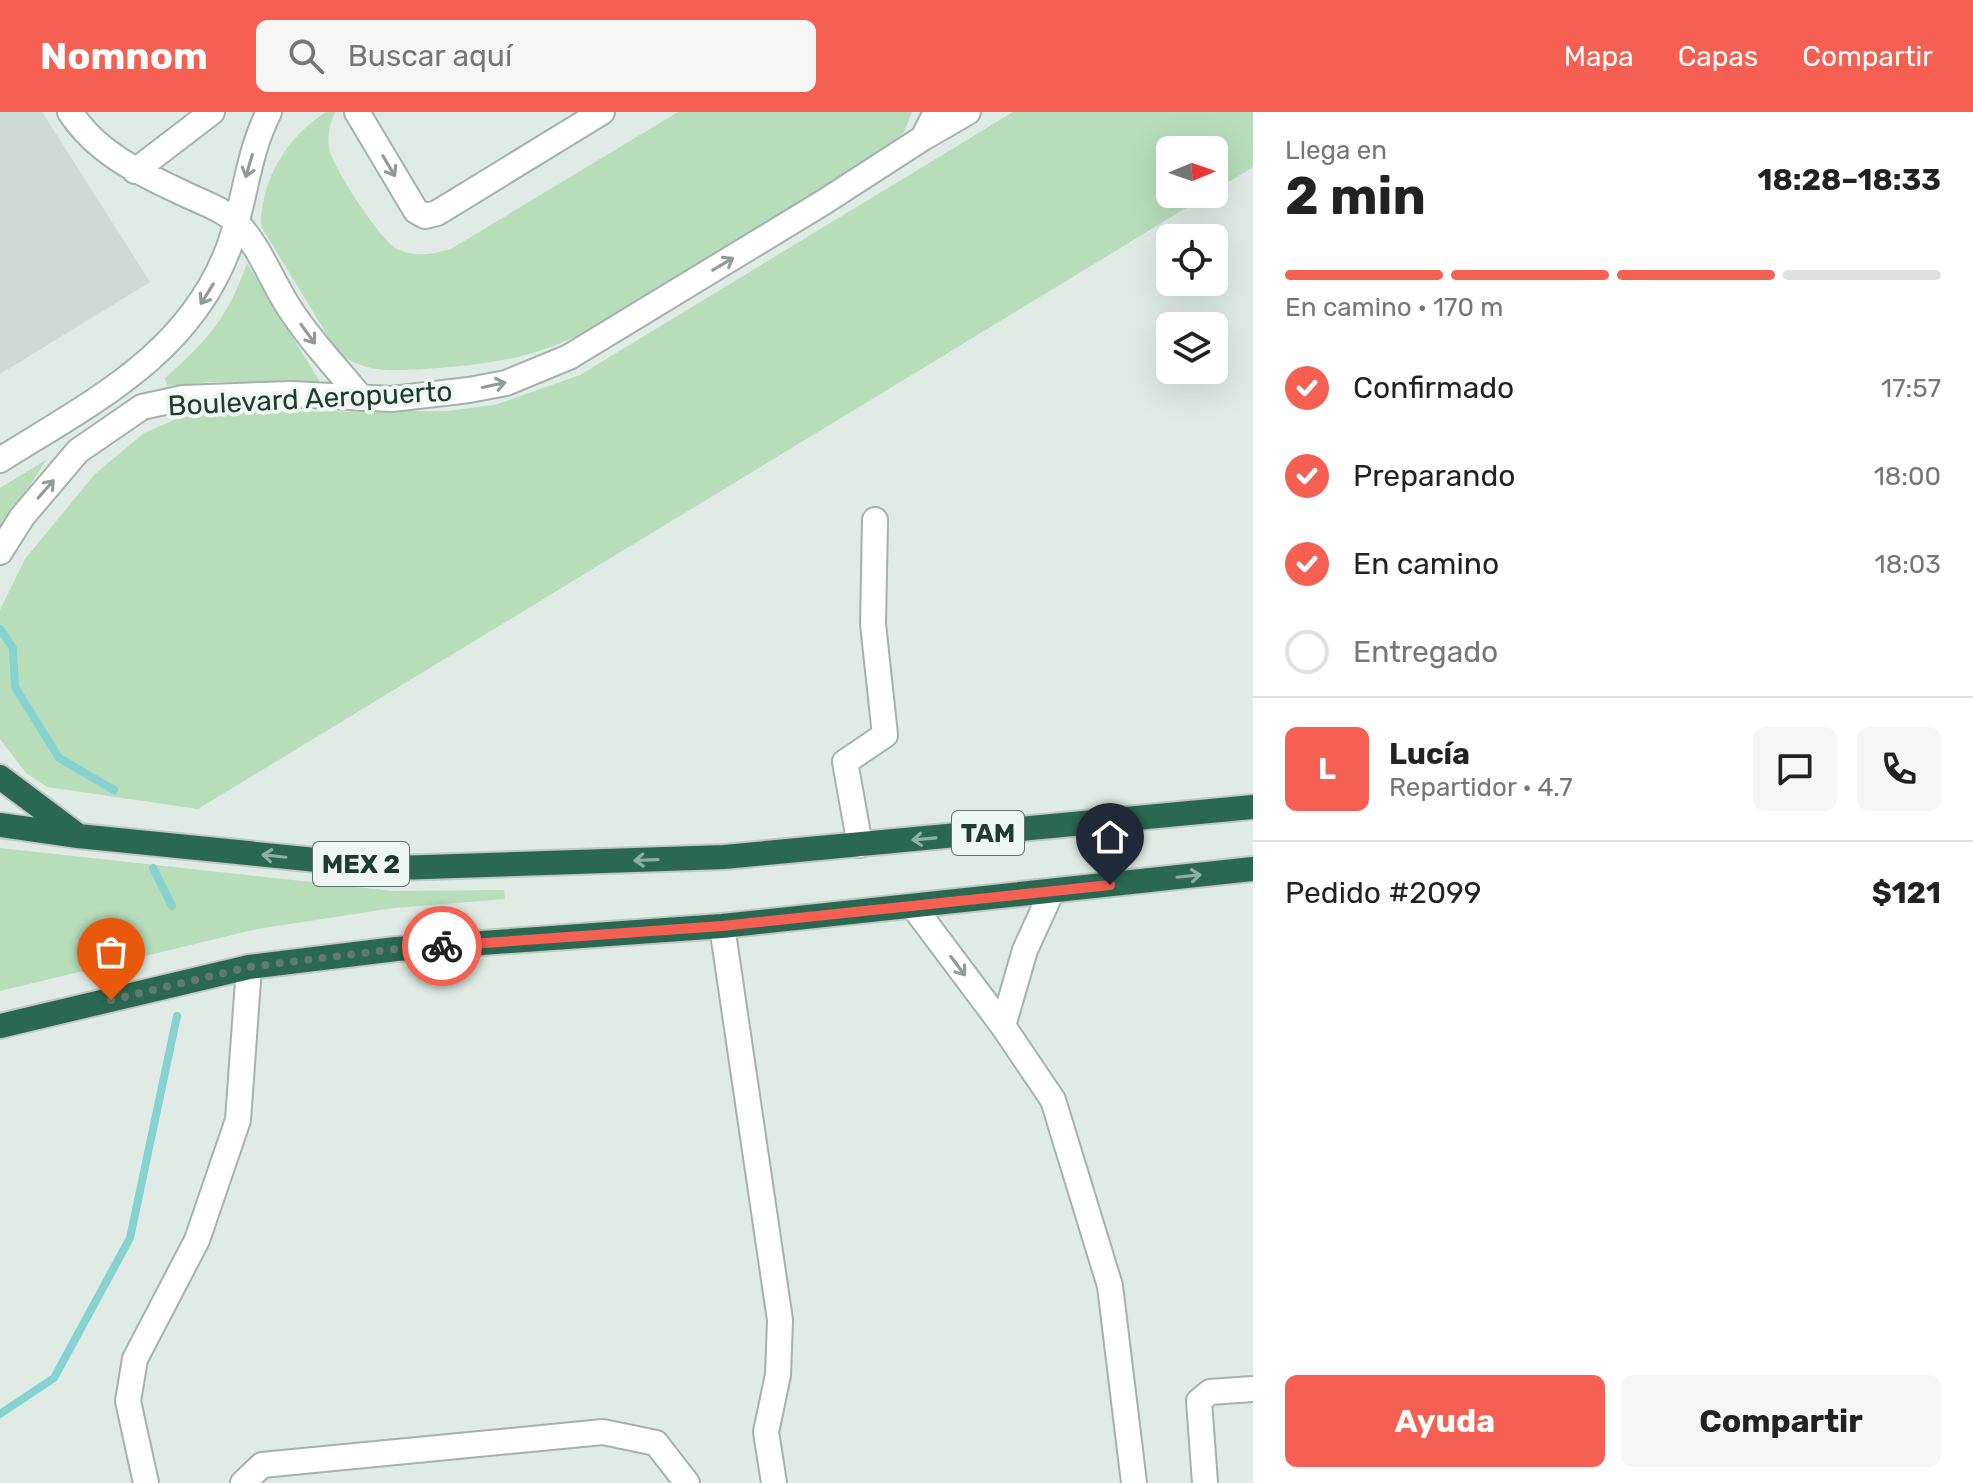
<!DOCTYPE html>
<html lang="es">
<meta charset="utf-8">
<style>
body{margin:0;font-family:Rubik,sans-serif;background:#f6f6f6;color:#222;height:100vh;display:flex;flex-direction:column;font-size:30px;white-space:nowrap}
*{box-sizing:border-box;margin:0}
p{font-size:26px;color:#767676}
.icon{flex:none;width:44px;height:44px;fill:none;stroke:currentColor;stroke-width:2;stroke-linecap:round;stroke-linejoin:round}
.map{position:relative;flex:1;overflow:hidden}
.sheet{display:flex;flex-direction:column;background:#fff;width:720px}
.sheet>*{flex:none}
.needle{width:52px;rotate:88deg}
.tools{position:absolute;left:1156px;top:24px;display:grid;gap:16px}
.tools a{display:grid;place-items:center;width:72px;height:72px;border-radius:12px;background:#fff;box-shadow:0 8px 32px #0002;font-size:40px}
.pin{position:absolute;display:grid;place-items:center;width:68px;height:68px;color:#fff;margin:-82px -34px;border-radius:50% 50% 50% 0;rotate:-45deg;box-shadow:0 0 8px #0007}
.pin .icon{rotate:45deg}
.courier{position:absolute;display:grid;place-items:center;width:80px;height:80px;margin:-40px;border:6px solid #f56053;border-radius:50%;background:#fff;color:#222;box-shadow:0 2px 10px #0007}
.summary em{font-style:normal;font-weight:700}
.summary div{display:flex;flex-direction:column-reverse}
.summary{display:flex;align-items:center;justify-content:space-between;height:136px;padding:0 32px}
h1{font-size:52px;font-weight:700;line-height:60px}
.bar{display:grid;grid-template-columns:repeat(4,1fr);gap:12px 8px;align-content:center;height:96px;padding:0 32px}
.bar i{height:10px;border-radius:6px;background:#e0e0e0}
.bar .selected{background:#f56053}
.bar p{grid-column:span 4}
.line{display:flex;align-items:center;gap:20px;padding:0 32px;border-top:2px solid #e0e0e0}
.line div{flex:1}
.round{display:grid;place-items:center;flex:none;width:84px;height:84px;border-radius:12px;background:#f6f6f6}
ol{padding:0 32px;list-style:none}
li{display:flex;align-items:center;gap:24px;height:88px}
li p{margin-inline-start:auto}
li .icon{padding:8px;border-radius:50%;background:#f56053;color:#fff;stroke-width:4}
li:last-child{color:#767676}
li i{width:44px;height:44px;border:4px solid #e0e0e0;border-radius:50%}
.primary-button{display:flex;gap:16px;margin-top:auto;padding:16px 32px}
.primary-button a{flex:1;height:92px;border-radius:12px;background:#f56053;color:#fff;font-size:32px;font-weight:700;line-height:92px;text-align:center}
.primary-button a+a{background:#f6f6f6;color:#222}
header{display:flex;align-items:center;gap:48px;box-sizing:border-box;height:112px;padding:0 40px;background:#f56053;color:#fff}
header strong{font-size:38px}
nav{display:flex;gap:44px;margin-inline-start:auto;font-size:28px}
.search{width:560px;height:72px;background:#f6f6f6;display:flex;align-items:center;gap:20px;box-sizing:border-box;padding:0 28px;border-radius:12px;color:#767676;font-size:30px}
main{display:flex;flex:1;min-height:0}
.map>svg:first-child{display:block}
.built{fill:#cddbd2}
.green{fill:#b7ddbb}
.lines{fill:none;stroke-linecap:round;stroke-linejoin:round}
.stream{stroke:#85d2d1;stroke-width:8}
.minor-casing{stroke:#a2b3aa;stroke-width:28}
.highway-casing{stroke:#c1c8c5;stroke-width:28}
.minor{stroke:#fff;stroke-width:24}
.highway{stroke:#2b6851;stroke-width:24}
.oneway{stroke:#909d97}
.oneway2{stroke:#8db0a2}
.done{stroke:#63796e;stroke-width:8;stroke-dasharray:0 14.4}
.route{stroke:#f56053;stroke-width:10}
.labels{text-anchor:middle;stroke-width:8;stroke-linejoin:round;paint-order:stroke}
.shield{fill:#eff7f2;stroke:#5e736a;stroke-width:2}
.shield-label{font-size:26px;font-weight:bold;fill:#203b2f}
.street-label{font-size:28px;fill:#203b2f;stroke:#eff7f2}
</style>
<header>
<strong>Nomnom</strong>
<div class="search"><svg class="icon" aria-label="search" viewBox="0 0 24 24"><circle cx="10" cy="10" r="6"/><path d="M15 15l6 6"/></svg>Buscar aquí</div>
<nav><a>Mapa</a><a>Capas</a><a>Compartir</a></nav>
</header>
<main>
<div class="map">
<svg width="1253" height="1371" viewBox="0 0 1253 1371">
<rect width="100%" height="100%" fill="#dfebe4"/>
<path class="built" d="M 0,0 L 42,0 L 150,170 L 0,262 Z"/>
<path class="green" d="M 326,0 L 335,0 C 330,12 327,23 329,36 C 333,56 380,128 397,137 C 416,146 433,142 451,137 L 678,0 L 912,0 L 904,20 L 884,40 C 822,78 760,116 698,154 C 653,182 609,211 561,231 C 519,249 469,254 424,257 C 391,259 365,261 338,241 L 261,114 C 261,67 287,25 326,0 Z
M 1013,0 L 1253,0 L 1253,55 L 1214,79 L 1214,38 L 1170,38 L 1170,82 L 1209,82 L 198,697 L 47,675 L 26,661 L 0,627 L 0,498 L 25,447 L 95,362 L 144,321 L 174,308 L 206,300 L 447,299 L 495,293 L 580,263 Z
M 247,151 L 320,270 L 210,270 L 167,274 L 165,266 C 207,229 228,206 247,151 Z
M 46,348 L 0,421 L 0,376 Z
M 0,736 L 392,779 L 504,778 L 505,787 L 394,796 L 257,817 L 0,879 Z"/>
<g class="lines">
<path class="stream" d="M 0,517 L 13,536 L 15,575 L 59,646 L 114,678
M 153,756 L 172,794
M 0,1302 L 54,1266 L 130,1126 L 177,904"/>
<defs>
<path id="minor" d="M 70,0 C 99,44 143,62 189,84 C 204,91 224,98 237,111 C 261,136 272,171 292,200 C 312,231 338,257 361,286
M 357,0 L 416,99 L 425,104 L 437,101 L 602,0
M 923,26 L 968,0
M 135,59 L 212,0
M 0,348 C 92,290 189,243 229,135 C 245,91 247,43 269,0
M 0,440 L 22,405 L 78,339 L 142,295 L 183,286 L 291,282 L 392,287 L 469,278 L 506,271 L 569,245 L 824,90 L 923,26 L 936,0
M 860,733 L 845,650 L 885,623 L 873,512 L 875,408
M 913,794 L 1003,914 L 1053,988 L 1110,1174 L 1134,1371
M 722,814 L 780,1208 L 778,1263 L 766,1320 L 774,1371
M 1003,914 L 1025,838 L 1052,779
M 146,1371 L 128,1289 L 135,1247 L 197,1128 L 238,1008 L 249,855
M 243,1371 L 262,1353 L 603,1320 L 656,1331 L 687,1371
M 1205,1371 L 1199,1289 L 1210,1280 L 1253,1277"/>
<path id="highway" d="M 0,665 L 76,722
M 0,713 L 78,724 L 396,756 L 724,745 L 1253,695
M 0,914 L 249,855 L 396,837 L 722,814 L 1253,757"/>
</defs>
<use href="#minor" class="minor-casing"/>
<use href="#highway" class="highway-casing"/>
<use href="#minor" class="minor"/>
<use href="#highway" class="highway"/>
</g>
<defs><path id="oneway-shaft" d="M-6 0H5M1.5-3L5.5 0L1.5 3" fill="none" stroke-width="1.6" stroke-linecap="round" stroke-linejoin="round" transform="scale(2)"/></defs>
<g class="oneway">
<use href="#oneway-shaft" transform="translate(249 54) rotate(106)"/>
<use href="#oneway-shaft" transform="translate(389 54) rotate(59)"/>
<use href="#oneway-shaft" transform="translate(723 152) rotate(-31)"/>
<use href="#oneway-shaft" transform="translate(207 182) rotate(122)"/>
<use href="#oneway-shaft" transform="translate(308 222) rotate(54)"/>
<use href="#oneway-shaft" transform="translate(494 273) rotate(-12)"/>
<use href="#oneway-shaft" transform="translate(46 377) rotate(-49)"/>
<use href="#oneway-shaft" transform="translate(958 854) rotate(53)"/>
</g>
<g class="oneway2">
<use href="#oneway-shaft" transform="translate(924 727) rotate(175)"/>
<use href="#oneway-shaft" transform="translate(274 744) rotate(-174)"/>
<use href="#oneway-shaft" transform="translate(646 748) rotate(178)"/>
<use href="#oneway-shaft" transform="translate(1189 764) rotate(-6)"/>
</g>
<g class="lines">
<path class="done" d="M 111,888 L 249,855 L 396,837 L 442,834"/>
<path class="route" d="M 442,834 L 722,814 L 1110,773"/>
</g>
<g class="labels">
<g class="shield">
<rect x="952" y="699" width="72" height="44" rx="6"/>
<rect x="313" y="730" width="96" height="44" rx="6"/>
</g>
<g class="shield-label">
<text x="988" y="730">TAM</text>
<text x="361" y="761">MEX 2</text>
</g>
<g class="street-label">
<text transform="translate(310 286) rotate(-3)" y="10">Boulevard Aeropuerto</text>
</g>
</g>
</svg>
<div class="tools">
<a><svg class="needle" viewBox="-14 -14 28 28"><path d="M0-13l5 13h-10z" fill="#e53935"/><path d="M0 13l5-13h-10z" fill="#767676"/></svg></a>
<a><svg class="icon" aria-label="locate" viewBox="0 0 24 24"><circle cx="12" cy="12" r="6"/><path d="M12 2v4M12 18v4M2 12h4M18 12h4"/></svg></a>
<a><svg class="icon" aria-label="layers" viewBox="0 0 24 24"><path d="M12 4l9 5-9 5-9-5zM3 14l9 5 9-5"/></svg></a>
</div>
<div class="pin" style="left:111px;top:888px;background:#ea580c"><svg class="icon" aria-label="bag" viewBox="0 0 24 24"><path d="M5 8h14l-1 12H6zM9 8a3 3 0 0 1 6 0"/></svg></div>
<div class="pin" style="left:1110px;top:773px;background:#1f2937"><svg class="icon" aria-label="home" viewBox="0 0 24 24"><path d="M3 11l9-7 9 7M6 9v11h12V9"/></svg></div>
<div class="courier" style="left:442px;top:834px"><svg class="icon" aria-label="bike" viewBox="0 0 24 24"><circle cx="6" cy="16" r="4"/><circle cx="18" cy="16" r="4"/><path d="M6 16l4-8h5l3 8M10 8l3 8H6M13 5h3"/></svg></div>
</div>
<section class="sheet">
<div class="summary"><div><h1>2 min</h1><p>Llega en</p></div><em>18:28–18:33</em></div>
<div class="bar"><i class="selected"></i><i class="selected"></i><i class="selected"></i><i></i><p>En camino · 170 m</p></div>
<ol>
<li><svg class="icon" aria-label="check" viewBox="0 0 24 24"><path d="M5 12l5 5 9-10"/></svg>Confirmado<p>17:57</p></li>
<li><svg class="icon" aria-label="check" viewBox="0 0 24 24"><path d="M5 12l5 5 9-10"/></svg>Preparando<p>18:00</p></li>
<li><svg class="icon" aria-label="check" viewBox="0 0 24 24"><path d="M5 12l5 5 9-10"/></svg>En camino<p>18:03</p></li>
<li><i></i>Entregado</li>
</ol>
<div class="line" style="height:144px"><b class="round" style="background:#f56053;color:#fff">L</b><div><b>Lucía</b><p>Repartidor · 4.7</p></div><a class="round"><svg class="icon" aria-label="chat" viewBox="0 0 24 24"><path d="M4 5h16v11H9l-5 4z"/></svg></a><a class="round"><svg class="icon" aria-label="phone" viewBox="0 0 24 24"><path d="M5 4h4l2 5-3 2q2 4 5 5l2-3 5 2v4C11 20 4 13 5 4z"/></svg></a></div>
<div class="line" style="height:104px"><div>Pedido #2099</div><b>$121</b></div>
<div class="primary-button"><a>Ayuda</a><a>Compartir</a></div>
</section>
</main>
